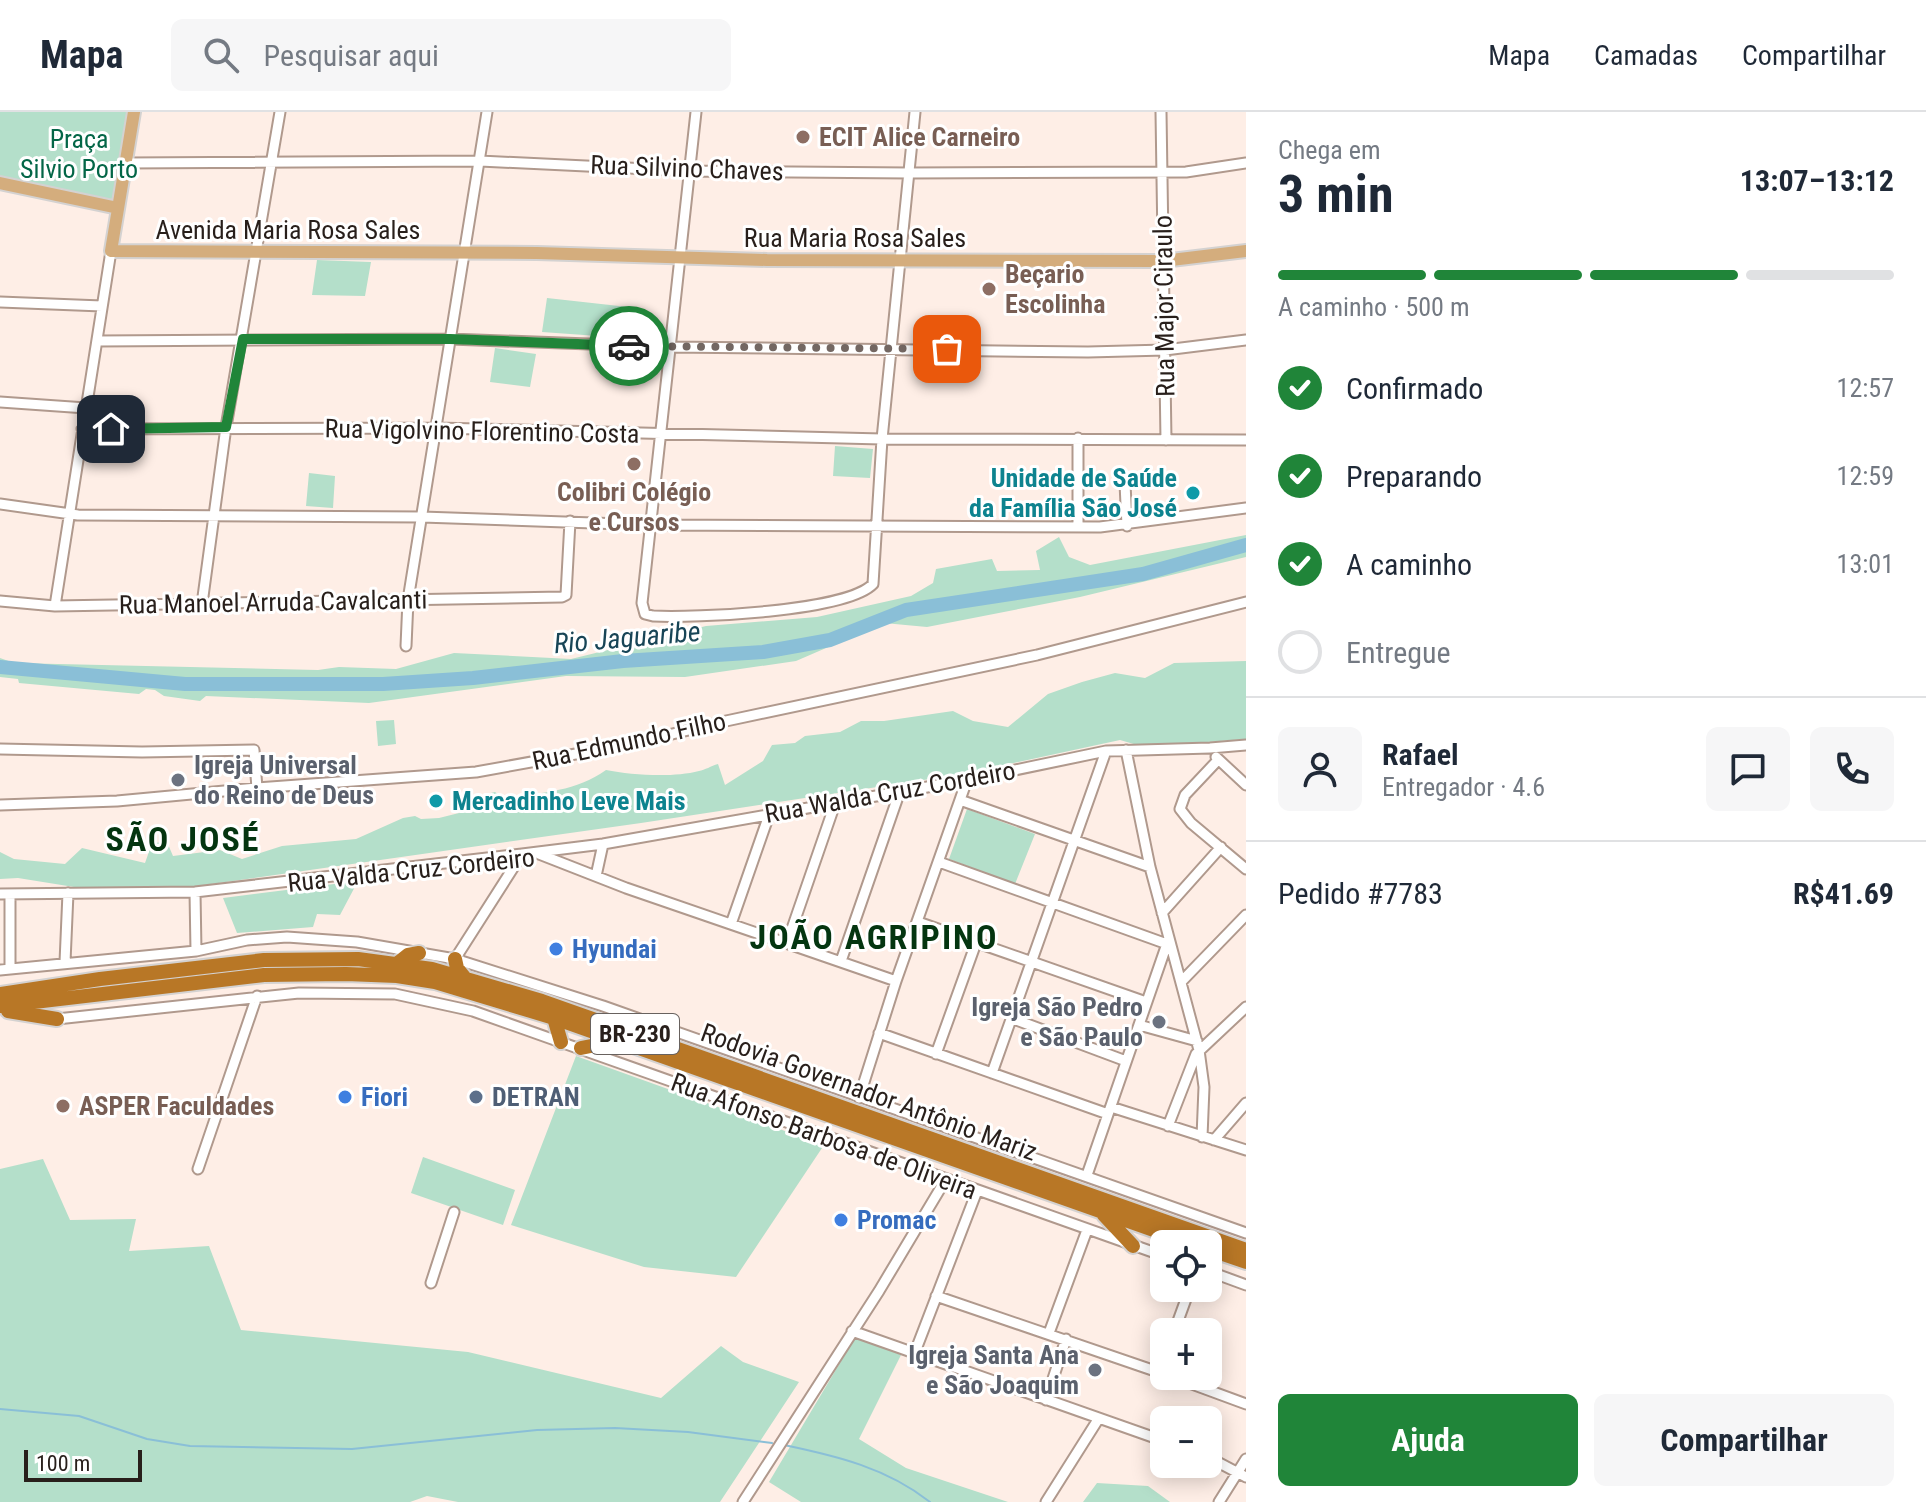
<!DOCTYPE html>
<html lang="pt">
<meta charset="utf-8">
<style>
body{margin:0;font-family:"Roboto Condensed",sans-serif;background:#f6f6f7;color:#1f2937;height:100vh;display:flex;flex-direction:column;font-size:30px;white-space:nowrap}
*{box-sizing:border-box;margin:0}
p{font-size:26px;color:#747a83}
.icon{flex:none;width:44px;height:44px;fill:none;stroke:currentColor;stroke-width:2;stroke-linecap:round;stroke-linejoin:round}
.map{position:relative;flex:1;overflow:hidden}
.drawer{display:flex;flex-direction:column;background:#fff;width:680px}
.drawer>*{flex:none}
.fabs{position:absolute;left:1150px;top:1118px;display:grid;gap:16px}
.fabs a{display:grid;place-items:center;width:72px;height:72px;border-radius:12px;background:#fff;box-shadow:0 4px 20px #0003;font-size:40px}
.scale{position:absolute;left:24px;bottom:20px;width:118px;box-sizing:border-box;padding-left:8px;border:4px solid #281f1b;border-top:0;font-size:22px;line-height:28px;white-space:nowrap;color:#281f1b;-webkit-text-stroke:6px #fff;paint-order:stroke}
.pin{position:absolute;display:grid;place-items:center;width:68px;height:68px;color:#fff;margin:-34px;border-radius:16px;box-shadow:0 4px 12px #0006}
.courier{position:absolute;display:grid;place-items:center;width:80px;height:80px;margin:-40px;border:6px solid #208539;border-radius:50%;background:#fff;color:#222;box-shadow:0 2px 10px #0007}
.overview em{font-style:normal;font-weight:700}
.overview div{display:flex;flex-direction:column-reverse}
.overview{display:flex;align-items:center;justify-content:space-between;height:136px;padding:0 32px}
h1{font-size:52px;font-weight:700;line-height:60px}
.bar{display:grid;grid-template-columns:repeat(4,1fr);gap:12px 8px;align-content:center;height:96px;padding:0 32px}
.bar i{height:10px;border-radius:6px;background:#e0e1e3}
.bar .current{background:#208539}
.bar p{grid-column:span 4}
.line{display:flex;align-items:center;gap:20px;padding:0 32px;border-top:2px solid #e0e1e3}
.line div{flex:1}
.round{display:grid;place-items:center;flex:none;width:84px;height:84px;border-radius:12px;background:#f6f6f7}
ol{padding:0 32px;list-style:none}
li{display:flex;align-items:center;gap:24px;height:88px}
li p{margin-inline-start:auto}
li .icon{padding:8px;border-radius:50%;background:#208539;color:#fff;stroke-width:4}
li:last-child{color:#747a83}
li i{width:44px;height:44px;border:4px solid #e0e1e3;border-radius:50%}
.action{display:flex;gap:16px;margin-top:auto;padding:16px 32px}
.action a{flex:1;height:92px;border-radius:12px;background:#208539;color:#fff;font-size:32px;font-weight:700;line-height:92px;text-align:center}
.action a+a{background:#f6f6f7;color:#1f2937}
header{display:flex;align-items:center;gap:48px;box-sizing:border-box;height:112px;padding:0 40px;background:#fff;border-bottom:2px solid #e0e1e3}
header strong{font-size:38px}
nav{display:flex;gap:44px;margin-inline-start:auto;font-size:28px}
.search{width:560px;height:72px;background:#f6f6f7;display:flex;align-items:center;gap:20px;box-sizing:border-box;padding:0 28px;border-radius:12px;color:#747a83;font-size:30px}
main{display:flex;flex:1;min-height:0}
.map>svg:first-child{display:block}
.green{fill:#b4dfca}
.lines{fill:none;stroke-linecap:round;stroke-linejoin:round}
.stream{stroke:#8abfd7;stroke-width:2}
.river{stroke:#8abfd7;stroke-width:14}
.minor-casing{stroke:#b0998d;stroke-width:13}
.major-casing{stroke:#d4d2d1;stroke-width:16}
.highway-casing{stroke:#d4d2d1;stroke-width:18}
.minor{stroke:#fff;stroke-width:9}
.major{stroke:#d4ad7d;stroke-width:12}
.highway{stroke:#b87726;stroke-width:14}
.done{stroke:#736762;stroke-width:8;stroke-dasharray:0 14.4}
.route{stroke:#208539;stroke-width:10}
.education-dot{fill:#8d6e63;stroke:#fff;stroke-width:3}
.culture-dot{fill:#0f9aa8;stroke:#fff;stroke-width:3}
.worship-dot{fill:#6b7280;stroke:#fff;stroke-width:3}
.shop-dot{fill:#3f7fe0;stroke:#fff;stroke-width:3}
.service-dot{fill:#5c6f8a;stroke:#fff;stroke-width:3}
.labels{text-anchor:middle;stroke-width:6;stroke-linejoin:round;paint-order:stroke}
.shield{fill:#fff;stroke:#68625f;stroke-width:2}
.shield-label{font-size:24px;font-weight:bold;fill:#281f1b}
.education-label{font-size:26px;font-weight:bold;fill:#785e54;stroke:#fff;text-anchor:start}
.park-label{font-size:26px;fill:#036647;stroke:#fff}
.street-label{font-size:26px;fill:#281f1b;stroke:#fff}
.culture-label{font-size:26px;font-weight:bold;fill:#0d838f;stroke:#fff;text-anchor:end}
.worship-label{font-size:26px;font-weight:bold;fill:#5b616d;stroke:#fff;text-anchor:end}
.shop-label{font-size:26px;font-weight:bold;fill:#366cbe;stroke:#fff;text-anchor:start}
.service-label{font-size:26px;font-weight:bold;fill:#4e5e75;stroke:#fff;text-anchor:start}
.water-label{font-size:28px;font-style:italic;fill:#184557;stroke:#fff}
.district-label{font-size:34px;font-weight:bold;letter-spacing:2px;fill:#043510;stroke:#fff}
</style>
<header>
<strong>Mapa</strong>
<div class="search"><svg class="icon" aria-label="search" viewBox="0 0 24 24"><circle cx="10" cy="10" r="6"/><path d="M15 15l6 6"/></svg>Pesquisar aqui</div>
<nav><a>Mapa</a><a>Camadas</a><a>Compartilhar</a></nav>
</header>
<main>
<div class="map">
<svg width="1246" height="1390" viewBox="0 0 1246 1390">
<rect width="100%" height="100%" fill="#feeee6"/>
<path class="green" d="M 0,0 L 132,0 L 117,95 L 0,67 Z
M 317,148 L 371,150 L 365,184 L 312,183 Z
M 547,186 L 628,195 L 626,226 L 542,220 Z
M 495,236 L 536,242 L 530,275 L 490,270 Z
M 835,334 L 873,337 L 870,366 L 833,364 Z
M 309,361 L 335,364 L 333,396 L 306,394 Z
M 1246,423 L 1246,445 L 1080,485 L 927,515 L 884,511 L 796,549 L 685,565 L 566,564 L 369,591 L 206,584 L 200,589 L 164,584 L 155,578 L 146,577 L 139,582 L 19,571 L 18,567 L 0,565 L 0,546 L 14,551 L 318,558 L 339,555 L 396,557 L 454,541 L 571,547 L 706,514 L 817,505 L 911,484 L 933,471 L 936,457 L 992,447 L 997,459 L 1040,458 L 1036,439 L 1059,425 L 1069,445 L 1090,453 Z
M 1246,549 L 1246,627 L 1144,635 L 1120,628 L 963,662 L 641,711 L 190,775 L 74,775 L 18,766 L 0,767 L 0,740 L 14,747 L 65,752 L 82,736 L 145,751 L 152,731 L 167,730 L 173,744 L 220,738 L 242,747 L 282,734 L 356,727 L 403,706 L 415,704 L 421,707 L 439,706 L 463,700 L 470,686 L 495,680 L 503,686 C 540,681 575,680 606,658 C 632,663 672,666 699,659 C 705,658 711,654 718,652 L 725,673 L 763,649 L 772,633 L 795,631 L 805,624 L 840,620 L 861,609 L 884,609 L 953,599 L 973,609 L 1008,615 L 1048,582 L 1082,570 L 1115,561 L 1145,566 L 1174,551 Z
M 394,608 L 396,632 L 378,634 L 376,609 Z
M 967,697 L 1035,722 L 1015,772 L 949,747 Z
M 358,769 L 340,803 L 317,802 L 313,815 L 237,821 L 223,786 Z
M 576,944 L 824,1033 L 736,1165 L 644,1155 L 511,1113 Z
M 423,1045 L 515,1078 L 503,1113 L 411,1081 Z
M 43,1047 L 70,1108 L 136,1107 L 129,1139 L 209,1134 L 241,1218 L 468,1240 L 661,1286 L 721,1234 L 743,1250 L 799,1270 L 720,1390 L 458,1390 L 427,1384 L 410,1390 L 0,1390 L 0,1057 Z
M 856,1224 L 901,1243 L 859,1327 L 906,1356 L 1008,1390 L 801,1390 L 769,1370 Z
M 1097,1371 L 1148,1374 L 1170,1390 L 1083,1390 Z"/>
<g class="lines">
<path class="stream" d="M 0,1297 L 79,1304 L 147,1327 L 190,1334 L 352,1337 L 537,1318 L 615,1316 L 688,1320 L 772,1331
M 784,1333 C 837,1344 887,1356 930,1390"/>
<path class="river" d="M 0,555 L 185,572 L 383,572 L 473,566 L 623,549 L 763,540 L 830,528 L 906,498 L 1143,462 L 1246,433"/>
<defs>
<path id="minor" d="M 696,0 L 642,491 L 645,502 L 653,504 C 694,506 846,500 873,472 L 882,327 L 915,0
M 1161,0 L 1166,328
M 126,51 L 480,49 L 690,59 L 909,61 L 1186,60 L 1246,51
M 0,190 L 102,194
M 97,229 L 450,227 L 670,235 L 1088,240 L 1165,238 L 1246,228
M 0,290 L 86,296
M 82,317 L 436,316 L 882,327 L 1246,328
M 1125,371 L 1127,414
M 0,392 L 78,403 L 422,405 L 650,413 L 1100,415 L 1246,396
M 1078,415 L 1078,326
M 0,489 L 55,494 L 562,485 L 566,483 L 570,409
M 202,492 L 226,315 L 280,0
M 55,494 L 111,139
M 406,534 L 408,488 L 487,0
M 0,637 L 142,640 L 254,638 L 257,676
M 1126,638 L 1150,755 L 1199,938 L 1204,975 L 1202,1025
M 1216,645 L 1246,673
M 1218,648 L 1185,683 L 1180,697 L 1191,711 L 1246,757
M 960,688 L 1150,755
M 0,693 L 117,689 L 257,676 L 476,660 L 631,632 L 726,609 L 1037,543 L 1246,490
M 539,742 L 626,776 L 896,869
M 939,750 L 1167,832
M 596,764 L 603,732
M 0,782 L 195,780 L 522,742 L 603,732 L 967,668 L 1106,639 L 1210,636 L 1246,633
M 1162,801 L 1221,735
M 918,810 L 1146,890
M 731,812 L 769,703
M 787,831 L 836,689
M 196,839 L 247,828 L 287,825 L 357,830 L 455,847 L 603,894 L 1246,1121
M 455,847 L 522,742
M 841,849 L 900,679
M 65,850 L 68,781
M 10,857 L 10,782
M 0,858 L 196,839 L 195,780
M 1181,870 L 1246,803
M 1011,906 L 1126,949
M 57,907 L 299,881 L 395,882 L 473,899 L 1164,1144
M 1139,913 L 1197,929
M 879,921 L 1108,1002
M 936,942 L 976,831
M 992,961 L 1106,639
M 859,986 L 896,869 L 967,668
M 1111,995 L 1246,1038
M 1168,1014 L 1196,942 L 1246,895
M 1214,1028 L 1246,991
M 198,1057 L 257,884
M 1087,1063 L 1169,826
M 1208,1159 L 1246,1173
M 431,1171 L 454,1100
M 936,1184 L 1164,1262
M 852,1219 L 1164,1329
M 1174,1220 L 1190,1176
M 1049,1221 L 1087,1118
M 915,1240 L 977,1079
M 1160,1260 L 1164,1248
M 1170,1264 L 1246,1292
M 1046,1288 L 1066,1227
M 1208,1345 L 1246,1365
M 743,1390 L 879,1179 L 946,1067
M 1046,1390 L 1099,1306
M 1219,1390 L 1246,1347"/>
<path id="major" d="M 134,0 L 111,139 L 537,141 L 767,148 L 1163,149 L 1246,139
M 0,71 L 118,96"/>
<path id="highway" d="M 455,847 L 457,856 L 465,866
M 398,851 L 408,843 L 419,841
M 0,882 L 100,867 L 264,848 L 358,847 L 432,857 L 542,889 L 1246,1138
M 0,894 L 264,863 L 346,862 L 397,864 L 435,870 L 554,906 L 1193,1132
M 8,899 L 57,907
M 554,906 L 561,930
M 581,936 L 616,929
M 1104,1103 L 1133,1134
M 1208,1137 L 1246,1150"/>
</defs>
<use href="#minor" class="minor-casing"/>
<use href="#major" class="major-casing"/>
<use href="#highway" class="highway-casing"/>
<use href="#minor" class="minor"/>
<use href="#major" class="major"/>
<use href="#highway" class="highway"/>
</g>
<g class="lines">
<path class="done" d="M 629,234 L 947,237"/>
<path class="route" d="M 111,317 L 226,315 L 243,227 L 450,227 L 629,234"/>
</g>
<g class="education-dot">
<circle cx="803" cy="25" r="8"/>
<circle cx="989" cy="177" r="8"/>
<circle cx="634" cy="352" r="8"/>
<circle cx="63" cy="994" r="8"/>
</g>
<g class="culture-dot">
<circle cx="1193" cy="381" r="8"/>
<circle cx="436" cy="689" r="8"/>
</g>
<g class="worship-dot">
<circle cx="178" cy="668" r="8"/>
<circle cx="1159" cy="910" r="8"/>
<circle cx="1095" cy="1258" r="8"/>
</g>
<g class="shop-dot">
<circle cx="556" cy="837" r="8"/>
<circle cx="345" cy="985" r="8"/>
<circle cx="841" cy="1108" r="8"/>
</g>
<circle class="service-dot" cx="476" cy="985" r="8"/>
<g class="labels">
<rect class="shield" x="591" y="902" width="88" height="40" rx="6"/>
<g class="shield-label">
<text x="635" y="930">BR-230</text>
</g>
<g class="education-label">
<text x="819" y="34">ECIT Alice Carneiro</text>
<text x="1005" y="171">Beçario<tspan x="1005" dy="30">Escolinha</tspan></text>
<text x="634" y="389" text-anchor="middle">Colibri Colégio<tspan x="634" dy="30">e Cursos</tspan></text>
<text x="79" y="1003">ASPER Faculdades</text>
</g>
<g class="park-label">
<text x="79" y="36">Praça<tspan x="79" dy="30">Silvio Porto</tspan></text>
</g>
<g class="street-label">
<text transform="translate(687 56) rotate(2)" y="9">Rua Silvino Chaves</text>
<text x="288" y="127">Avenida Maria Rosa Sales</text>
<text x="855" y="135">Rua Maria Rosa Sales</text>
<text transform="translate(1164 194) rotate(-91)" y="9">Rua Major Ciraulo</text>
<text transform="translate(482 319) rotate(1)" y="9">Rua Vigolvino Florentino Costa</text>
<text transform="translate(273 490) rotate(-1)" y="9">Rua Manoel Arruda Cavalcanti</text>
<text transform="translate(629 629) rotate(-12)" y="9">Rua Edmundo Filho</text>
<text transform="translate(890 680) rotate(-10)" y="9">Rua Walda Cruz Cordeiro</text>
<text transform="translate(411 758) rotate(-6)" y="9">Rua Valda Cruz Cordeiro</text>
<text transform="translate(869 980) rotate(20)" y="9">Rodovia Governador Antônio Mariz</text>
<text transform="translate(824 1024) rotate(20)" y="9">Rua Afonso Barbosa de Oliveira</text>
</g>
<g class="culture-label">
<text x="1177" y="375">Unidade de Saúde<tspan x="1177" dy="30">da Família São José</tspan></text>
<text x="452" y="698" text-anchor="start">Mercadinho Leve Mais</text>
</g>
<g class="worship-label">
<text x="194" y="662" text-anchor="start">Igreja Universal<tspan x="194" dy="30">do Reino de Deus</tspan></text>
<text x="1143" y="904">Igreja São Pedro<tspan x="1143" dy="30">e São Paulo</tspan></text>
<text x="1079" y="1252">Igreja Santa Ana<tspan x="1079" dy="30">e São Joaquim</tspan></text>
</g>
<g class="shop-label">
<text x="572" y="846">Hyundai</text>
<text x="361" y="994">Fiori</text>
<text x="857" y="1117">Promac</text>
</g>
<g class="service-label">
<text x="492" y="994">DETRAN</text>
</g>
<g class="water-label">
<text transform="translate(627 525) rotate(-5)" y="10">Rio Jaguaribe</text>
</g>
<g class="district-label">
<text x="183" y="739">SÃO JOSÉ</text>
<text x="874" y="837">JOÃO AGRIPINO</text>
</g>
</g>
</svg>
<div class="fabs">
<a><svg class="icon" aria-label="locate" viewBox="0 0 24 24"><circle cx="12" cy="12" r="6"/><path d="M12 2v4M12 18v4M2 12h4M18 12h4"/></svg></a>
<a>+</a>
<a>−</a>
</div>
<div class="scale">100 m</div>
<div class="pin" style="left:947px;top:237px;background:#ea580c"><svg class="icon" aria-label="bag" viewBox="0 0 24 24"><path d="M5 8h14l-1 12H6zM9 8a3 3 0 0 1 6 0"/></svg></div>
<div class="pin" style="left:111px;top:317px;background:#1f2937"><svg class="icon" aria-label="home" viewBox="0 0 24 24"><path d="M3 11l9-7 9 7M6 9v11h12V9"/></svg></div>
<div class="courier" style="left:629px;top:234px"><svg class="icon" aria-label="car" viewBox="0 0 24 24"><path d="M5 17H2v-5l4-1 3-4h7l3 4 3 1v5h-3M9 17h6M6 11h13"/><circle cx="7" cy="17" r="2"/><circle cx="17" cy="17" r="2"/></svg></div>
</div>
<section class="drawer">
<div class="overview"><div><h1>3 min</h1><p>Chega em</p></div><em>13:07–13:12</em></div>
<div class="bar"><i class="current"></i><i class="current"></i><i class="current"></i><i></i><p>A caminho · 500 m</p></div>
<ol>
<li><svg class="icon" aria-label="check" viewBox="0 0 24 24"><path d="M5 12l5 5 9-10"/></svg>Confirmado<p>12:57</p></li>
<li><svg class="icon" aria-label="check" viewBox="0 0 24 24"><path d="M5 12l5 5 9-10"/></svg>Preparando<p>12:59</p></li>
<li><svg class="icon" aria-label="check" viewBox="0 0 24 24"><path d="M5 12l5 5 9-10"/></svg>A caminho<p>13:01</p></li>
<li><i></i>Entregue</li>
</ol>
<div class="line" style="height:144px"><a class="round"><svg class="icon" aria-label="person" viewBox="0 0 24 24"><circle cx="12" cy="8" r="4"/><path d="M4 21q1-7 8-7t8 7"/></svg></a><div><b>Rafael</b><p>Entregador · 4.6</p></div><a class="round"><svg class="icon" aria-label="chat" viewBox="0 0 24 24"><path d="M4 5h16v11H9l-5 4z"/></svg></a><a class="round"><svg class="icon" aria-label="phone" viewBox="0 0 24 24"><path d="M5 4h4l2 5-3 2q2 4 5 5l2-3 5 2v4C11 20 4 13 5 4z"/></svg></a></div>
<div class="line" style="height:104px"><div>Pedido #7783</div><b>R$41.69</b></div>
<div class="action"><a>Ajuda</a><a>Compartilhar</a></div>
</section>
</main>
